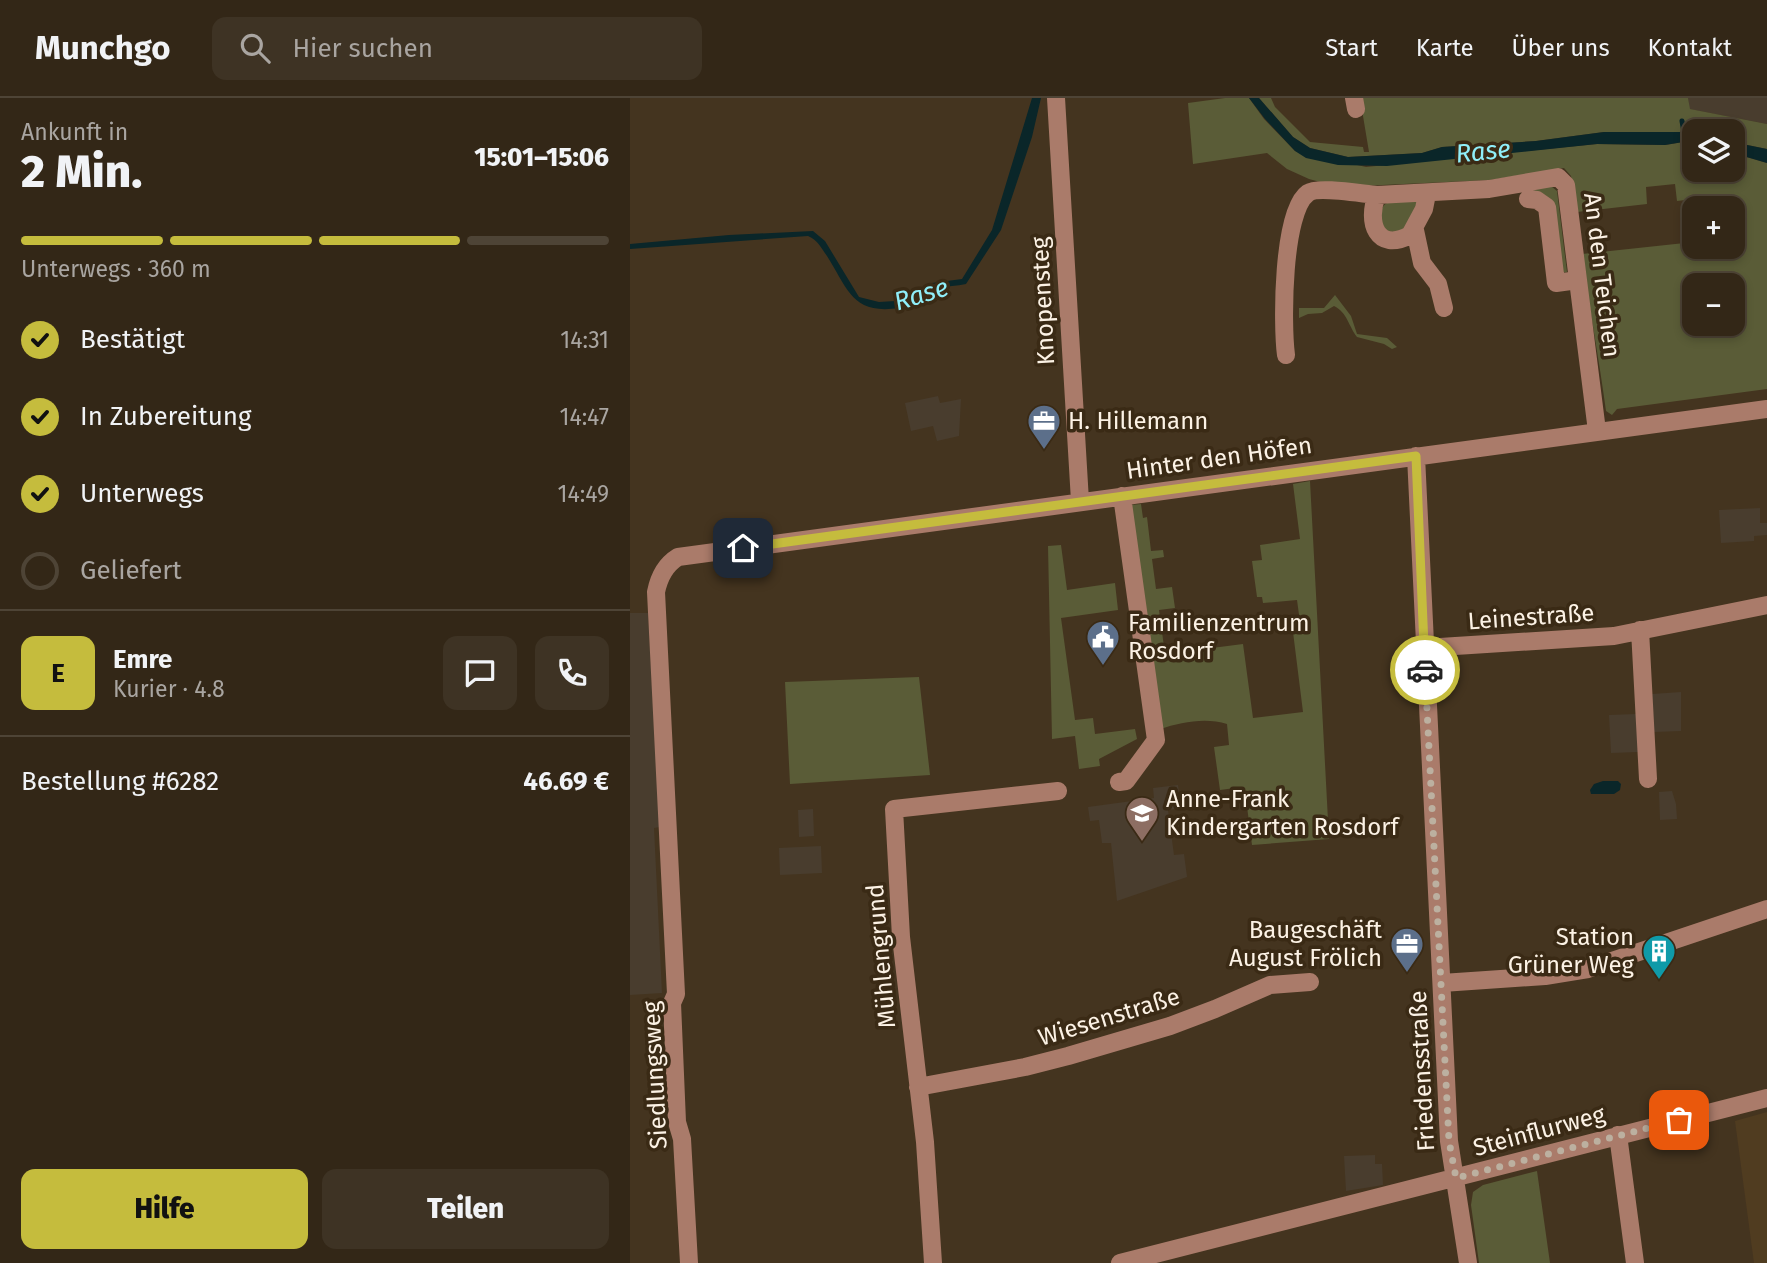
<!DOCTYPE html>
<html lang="de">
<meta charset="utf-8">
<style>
body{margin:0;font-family:"Fira Sans",sans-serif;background:#3e3324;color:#f1f3f6;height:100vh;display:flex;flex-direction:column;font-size:26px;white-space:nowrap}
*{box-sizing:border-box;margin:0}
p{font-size:23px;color:#a9a5a1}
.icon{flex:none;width:38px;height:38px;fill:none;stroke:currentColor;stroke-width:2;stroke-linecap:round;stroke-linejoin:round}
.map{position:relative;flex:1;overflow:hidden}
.details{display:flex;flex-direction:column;background:#332717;width:630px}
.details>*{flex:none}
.controls{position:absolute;left:1052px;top:21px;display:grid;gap:14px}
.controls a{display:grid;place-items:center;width:63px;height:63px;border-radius:14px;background:#332717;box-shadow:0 4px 10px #0003,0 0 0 2px #4e4436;font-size:35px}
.pin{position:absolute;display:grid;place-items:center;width:60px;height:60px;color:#fff;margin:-30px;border-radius:14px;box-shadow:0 4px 10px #0006}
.courier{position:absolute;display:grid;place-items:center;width:70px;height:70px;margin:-35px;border:5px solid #c5bc3d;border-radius:50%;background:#fff;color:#222;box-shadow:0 2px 9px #0007}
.overview em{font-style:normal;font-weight:800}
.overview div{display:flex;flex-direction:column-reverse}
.overview{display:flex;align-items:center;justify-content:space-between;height:119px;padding:0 21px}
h1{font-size:46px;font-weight:800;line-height:52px}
.bar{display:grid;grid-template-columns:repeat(4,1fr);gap:10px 7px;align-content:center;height:84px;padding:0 21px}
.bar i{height:9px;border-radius:5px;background:#4e4436}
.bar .selected{background:#c5bc3d}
.bar p{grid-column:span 4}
.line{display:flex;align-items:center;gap:18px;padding:0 21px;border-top:2px solid #4e4436}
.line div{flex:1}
.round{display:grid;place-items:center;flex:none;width:74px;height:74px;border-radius:14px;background:#3e3324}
ol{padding:0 21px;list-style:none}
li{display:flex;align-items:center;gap:21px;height:77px}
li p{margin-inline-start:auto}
li .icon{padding:7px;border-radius:50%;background:#c5bc3d;color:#111;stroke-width:4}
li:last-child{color:#a9a5a1}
li i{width:38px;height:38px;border:4px solid #4e4436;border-radius:50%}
.primary-button{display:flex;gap:14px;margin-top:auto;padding:14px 21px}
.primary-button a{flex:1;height:80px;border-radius:14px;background:#c5bc3d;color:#111;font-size:28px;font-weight:800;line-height:80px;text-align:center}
.primary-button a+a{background:#3e3324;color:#f1f3f6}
header{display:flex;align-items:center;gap:42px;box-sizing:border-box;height:98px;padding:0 35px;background:#332717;border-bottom:2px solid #4e4436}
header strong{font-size:33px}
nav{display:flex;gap:38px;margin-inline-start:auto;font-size:24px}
.search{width:490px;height:63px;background:#3e3324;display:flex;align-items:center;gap:18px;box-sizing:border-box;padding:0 24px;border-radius:14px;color:#a9a5a1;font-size:26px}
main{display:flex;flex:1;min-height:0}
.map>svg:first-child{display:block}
.built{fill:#503c20}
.industrial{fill:#493d2e}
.green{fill:#5a5c37;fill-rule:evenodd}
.water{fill:#0a2629}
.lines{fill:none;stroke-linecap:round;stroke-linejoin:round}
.stream{stroke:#0a2629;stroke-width:5}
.minor{stroke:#aa7b6a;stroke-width:18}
.done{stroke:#bcb0a0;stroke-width:7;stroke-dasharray:0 12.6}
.route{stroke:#c5bc3d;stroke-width:9}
.labels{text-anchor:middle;stroke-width:7;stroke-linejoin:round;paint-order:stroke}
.street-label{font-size:24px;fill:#fcf2e5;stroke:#3a2a15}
.poi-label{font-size:24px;fill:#fcf2e5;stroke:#3a2a15;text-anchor:start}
.water-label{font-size:26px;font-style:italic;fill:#8feef9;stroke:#3a2a15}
</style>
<header>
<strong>Munchgo</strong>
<div class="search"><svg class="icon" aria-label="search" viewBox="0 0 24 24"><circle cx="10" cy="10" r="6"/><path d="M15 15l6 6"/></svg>Hier suchen</div>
<nav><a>Start</a><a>Karte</a><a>Über uns</a><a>Kontakt</a></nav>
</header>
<main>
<section class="details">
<div class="overview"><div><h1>2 Min.</h1><p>Ankunft in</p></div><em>15:01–15:06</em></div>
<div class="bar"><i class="selected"></i><i class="selected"></i><i class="selected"></i><i></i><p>Unterwegs · 360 m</p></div>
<ol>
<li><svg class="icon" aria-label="check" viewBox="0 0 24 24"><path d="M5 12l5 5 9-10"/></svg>Bestätigt<p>14:31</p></li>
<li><svg class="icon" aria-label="check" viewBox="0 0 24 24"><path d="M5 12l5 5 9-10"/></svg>In Zubereitung<p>14:47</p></li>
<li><svg class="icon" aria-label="check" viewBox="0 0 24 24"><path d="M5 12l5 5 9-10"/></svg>Unterwegs<p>14:49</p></li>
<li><i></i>Geliefert</li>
</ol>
<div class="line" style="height:126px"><b class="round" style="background:#c5bc3d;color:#111">E</b><div><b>Emre</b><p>Kurier · 4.8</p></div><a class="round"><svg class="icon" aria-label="chat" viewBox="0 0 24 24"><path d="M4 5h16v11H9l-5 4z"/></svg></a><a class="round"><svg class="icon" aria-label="phone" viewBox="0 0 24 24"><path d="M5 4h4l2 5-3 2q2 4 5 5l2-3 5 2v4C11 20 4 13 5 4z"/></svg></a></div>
<div class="line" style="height:91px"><div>Bestellung #6282</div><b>46.69 €</b></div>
<div class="primary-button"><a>Hilfe</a><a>Teilen</a></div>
</section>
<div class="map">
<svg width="1137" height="1165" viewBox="0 0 1137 1165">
<rect width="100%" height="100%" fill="#44341f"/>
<path class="built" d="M 1137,1014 L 1137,1165 L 1124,1165 L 1105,1023 Z"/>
<path class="industrial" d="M 1058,0 L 1137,0 L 1137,26 L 1059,11 Z
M 308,298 L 310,305 L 331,301 L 329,338 L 307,343 L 303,328 L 281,333 L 275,305 Z
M 1130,410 L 1130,425 L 1137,425 L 1137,437 L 1124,438 L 1124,443 L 1091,445 L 1089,412 Z
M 0,515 L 18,515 L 30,729 L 24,730 L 32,895 L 0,897 Z
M 1051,594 L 1051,633 L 1024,634 L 1022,596 Z
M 1006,616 L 1008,654 L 981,655 L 979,617 Z
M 548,687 L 551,710 L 538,712 L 544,757 L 554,756 L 557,779 L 487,803 L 481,745 L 472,745 L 469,722 L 460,723 L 458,709 L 524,700 L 523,690 Z
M 1042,693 L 1046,706 L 1047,721 L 1030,722 L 1029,694 Z
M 183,711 L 184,738 L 169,739 L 168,712 Z
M 191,748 L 192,775 L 150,777 L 149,750 Z
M 745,1057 L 745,1066 L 752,1066 L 753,1087 L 716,1093 L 714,1058 Z"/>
<path class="green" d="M 595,0 L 619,0 L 634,21 L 665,53 L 736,69 L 967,46 L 1035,47 L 1053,44 L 1064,46 L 1064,72 L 1102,72 L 1103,55 L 1137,65 L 1137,291 L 987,311 L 982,317 L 976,313 C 969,260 959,209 952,156 L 1064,144 L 1064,149 L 1102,149 L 1103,140 L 1105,139 L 1100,97 L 1047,103 L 1045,86 L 1016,89 L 1017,106 L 947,114 L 941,78 L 934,70 L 860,82 L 709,89 L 679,81 L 657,71 L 637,55 L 563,66 L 558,5 ZM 1064,187 L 1102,187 L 1102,226 L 1064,226 Z
M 629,0 L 641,0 L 645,9 L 680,44 L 733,49 L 734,54 L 739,54 L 730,0 L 1058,0 L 1060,11 L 1137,26 L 1137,51 L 1103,44 L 1102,33 L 1064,33 L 1064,36 L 1050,34 L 974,34 L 906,43 L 812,49 L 792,55 L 718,59 L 680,50 L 663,39 Z
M 921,88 L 927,93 L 937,174 L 931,175 L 921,103 L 915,97 L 898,97 L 902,89 Z
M 763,102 L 789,104 L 774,134 L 763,136 L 750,129 C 750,115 749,107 763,102 Z
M 705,197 L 721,218 L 727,236 L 757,240 L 767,249 L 762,251 L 754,246 L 727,239 C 719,229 717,214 704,208 L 692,215 L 678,216 L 669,220 L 669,210 L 694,210 Z
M 680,383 L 699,741 L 622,747 L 616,701 L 607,702 L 605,690 L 590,692 L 584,649 L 599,647 L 597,626 C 576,619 551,624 530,631 L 501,407 L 511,406 L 513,420 L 517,419 L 521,453 L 533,452 L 534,459 L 522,461 L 526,491 L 542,489 L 545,510 L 529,512 L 535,556 L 613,546 L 623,620 L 673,614 L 662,526 L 670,524 L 667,502 L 633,505 L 632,499 L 627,499 L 622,463 L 632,462 L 630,447 L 670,441 L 663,386 Z
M 431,447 L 437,492 L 485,485 L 488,512 L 431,520 L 445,622 L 463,620 L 465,636 L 505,631 L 507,641 L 469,661 L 470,668 L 449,671 L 445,638 L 422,641 L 418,448 Z
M 289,579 L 300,677 L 160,686 L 155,584 Z
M 907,1073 L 920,1165 L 849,1165 L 841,1107 L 843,1094 L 853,1087 Z"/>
<path class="water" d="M 402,0 L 411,0 L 402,39 L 371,132 L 336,186 C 327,188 317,188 308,190 C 294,194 284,208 269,210 C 222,217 218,191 197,158 C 191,150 188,142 178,138 L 0,151 L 0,146 L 99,137 L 183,133 L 195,143 L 229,199 L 249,204 L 281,202 L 302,185 L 332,181 L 362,132 Z
M 619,0 L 629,0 L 663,39 L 680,50 L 718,59 L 792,55 L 812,49 L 906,43 L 974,34 L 1050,34 L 1064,36 L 1064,46 L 1053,44 L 1035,47 L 967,46 L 757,68 L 708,67 L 676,60 L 665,53 L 635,21 Z
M 1102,44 L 1137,51 L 1137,65 L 1103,55 Z
M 973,683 L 988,683 L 991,686 L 990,692 L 984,696 L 961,696 L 960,692 L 964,686 Z"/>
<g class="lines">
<path class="stream" d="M 1052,23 L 1055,40"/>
<path class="minor" d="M 426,0 L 450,403
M 724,0 L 726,11
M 797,96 L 794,111 L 780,137 C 747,155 736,124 747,97 L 859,91 L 928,79 L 936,87 L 967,333
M 898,101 L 907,102 L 917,109 L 926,185 L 948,182
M 785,132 L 792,165 L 808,186 L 814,210
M 656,257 C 652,227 652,113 678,95 C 688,88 733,96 747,97
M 786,358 L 819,1043 L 838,1165
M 1010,532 L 1018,681
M 794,550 L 984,538 L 1137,507
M 489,684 L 496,683 L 526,642 L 492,398
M 812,885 L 915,878 L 958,871 L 1137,811
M 288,989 L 395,969 L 438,958 L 540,928 L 585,911 L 640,887 L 680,884
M 988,1037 L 1005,1165
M 59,1165 L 52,1041 L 47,1024 L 42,905 L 46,896 L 26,494 C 29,479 35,467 48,459 L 1137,311
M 303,1165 L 295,1044 L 271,839 L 264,711 L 428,693
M 490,1165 L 1137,1000"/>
</g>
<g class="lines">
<path class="done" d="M 795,572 L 819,1043 L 826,1080 L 1049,1022"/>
<path class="route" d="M 113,450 L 786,358 L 795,572"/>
</g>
<defs>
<symbol id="office-pin" viewBox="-11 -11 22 30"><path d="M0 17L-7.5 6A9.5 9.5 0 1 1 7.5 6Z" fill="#5c6f8a" stroke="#3a2a15"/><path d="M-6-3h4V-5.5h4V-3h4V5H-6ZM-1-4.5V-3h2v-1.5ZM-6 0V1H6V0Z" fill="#fff"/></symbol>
<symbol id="civic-pin" viewBox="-11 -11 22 30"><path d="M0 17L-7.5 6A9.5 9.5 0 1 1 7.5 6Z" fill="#5c6f8a" stroke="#3a2a15"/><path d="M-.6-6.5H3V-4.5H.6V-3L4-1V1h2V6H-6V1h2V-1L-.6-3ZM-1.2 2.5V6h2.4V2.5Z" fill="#fff"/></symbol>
<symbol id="school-pin" viewBox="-11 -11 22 30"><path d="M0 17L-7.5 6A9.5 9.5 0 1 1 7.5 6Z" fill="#8d6e63" stroke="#3a2a15"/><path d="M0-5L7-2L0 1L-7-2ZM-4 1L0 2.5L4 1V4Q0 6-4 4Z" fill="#fff"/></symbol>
<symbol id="building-pin" viewBox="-11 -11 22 30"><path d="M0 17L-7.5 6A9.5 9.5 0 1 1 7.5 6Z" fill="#0f9aa8" stroke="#3a2a15"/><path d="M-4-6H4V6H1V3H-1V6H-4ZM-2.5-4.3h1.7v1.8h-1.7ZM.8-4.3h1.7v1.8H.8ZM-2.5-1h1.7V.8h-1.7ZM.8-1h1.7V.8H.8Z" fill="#fff"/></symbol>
</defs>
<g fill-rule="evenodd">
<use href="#office-pin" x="395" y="304" width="38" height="52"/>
<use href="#civic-pin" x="454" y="520" width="38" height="52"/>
<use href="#school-pin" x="493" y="696" width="38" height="52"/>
<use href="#office-pin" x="758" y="827" width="38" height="52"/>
<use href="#building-pin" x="1010" y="834" width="38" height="52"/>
</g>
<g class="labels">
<g class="street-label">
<text transform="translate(972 177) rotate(83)" y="8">An den Teichen</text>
<text transform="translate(413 203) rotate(-93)" y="8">Knopensteg</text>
<text transform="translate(589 360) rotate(-8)" y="8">Hinter den Höfen</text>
<text transform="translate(901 519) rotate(-4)" y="8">Leinestraße</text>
<text transform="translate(251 858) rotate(-95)" y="8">Mühlengrund</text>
<text transform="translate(479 919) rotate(-17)" y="8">Wiesenstraße</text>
<text transform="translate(792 973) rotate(-93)" y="8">Friedensstraße</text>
<text transform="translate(25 977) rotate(-93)" y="8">Siedlungsweg</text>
<text transform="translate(909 1033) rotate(-15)" y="8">Steinflurweg</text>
</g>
<g class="poi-label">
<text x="438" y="331">H. Hillemann</text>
<text x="498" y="533">Familienzentrum<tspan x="498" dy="28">Rosdorf</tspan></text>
<text x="536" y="709">Anne-Frank<tspan x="536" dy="28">Kindergarten Rosdorf</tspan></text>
<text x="752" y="840" text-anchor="end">Baugeschäft<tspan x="752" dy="28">August Frölich</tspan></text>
<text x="1004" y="847" text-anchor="end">Station<tspan x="1004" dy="28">Grüner Weg</tspan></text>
</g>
<g class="water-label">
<text transform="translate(853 53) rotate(-6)" y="9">Rase</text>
<text transform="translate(291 196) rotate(-17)" y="9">Rase</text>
</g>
</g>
</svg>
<div class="controls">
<a><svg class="icon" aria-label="layers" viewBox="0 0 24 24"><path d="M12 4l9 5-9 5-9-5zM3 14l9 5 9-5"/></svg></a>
<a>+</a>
<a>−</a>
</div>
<div class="pin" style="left:1049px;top:1022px;background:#ea580c"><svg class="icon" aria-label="bag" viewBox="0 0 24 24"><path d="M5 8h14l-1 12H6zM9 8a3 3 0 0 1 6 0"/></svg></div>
<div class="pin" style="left:113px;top:450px;background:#1f2937"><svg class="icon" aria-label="home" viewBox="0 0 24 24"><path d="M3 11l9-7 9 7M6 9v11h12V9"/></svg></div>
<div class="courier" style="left:795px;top:572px"><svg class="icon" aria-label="car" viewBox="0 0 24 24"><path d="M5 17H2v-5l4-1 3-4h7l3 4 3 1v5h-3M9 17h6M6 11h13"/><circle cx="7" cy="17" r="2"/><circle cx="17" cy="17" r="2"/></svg></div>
</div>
</main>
